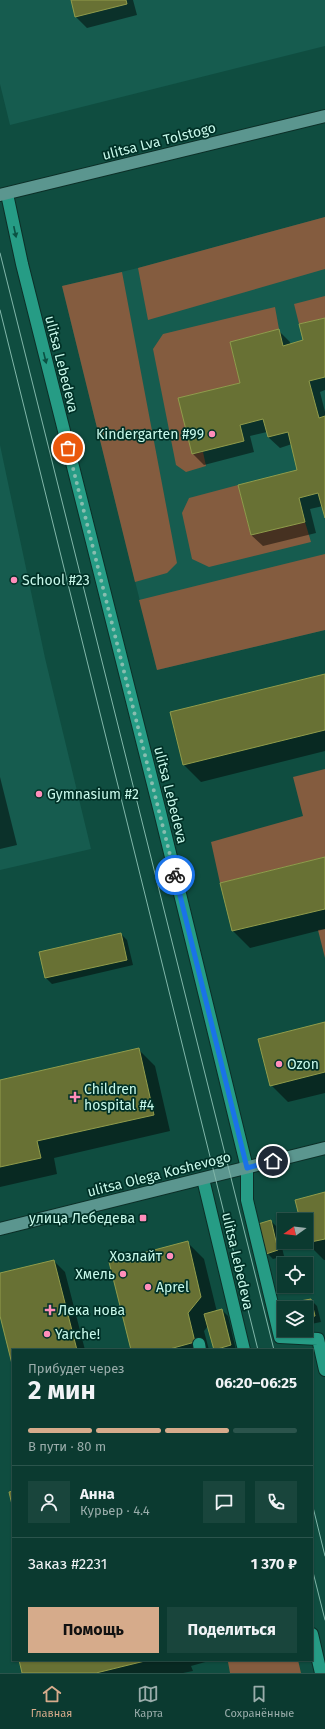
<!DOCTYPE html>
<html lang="ru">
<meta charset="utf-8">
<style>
body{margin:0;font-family:"Fira Sans",sans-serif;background:#19453c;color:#f1f3f6;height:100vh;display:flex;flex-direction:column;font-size:15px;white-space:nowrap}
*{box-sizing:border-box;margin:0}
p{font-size:13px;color:#9aadab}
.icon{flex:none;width:22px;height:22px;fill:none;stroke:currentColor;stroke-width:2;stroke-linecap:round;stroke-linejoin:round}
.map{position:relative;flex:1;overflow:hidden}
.sheet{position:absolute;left:12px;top:1349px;width:301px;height:312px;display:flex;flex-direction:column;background:#0b3a30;border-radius:0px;box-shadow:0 1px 3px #0004,0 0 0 1px #2b544c}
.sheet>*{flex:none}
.needle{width:26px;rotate:256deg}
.tools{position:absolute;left:277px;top:1213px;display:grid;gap:8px}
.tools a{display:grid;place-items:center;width:36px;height:36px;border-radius:0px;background:#0b3a30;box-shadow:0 1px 3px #0004,0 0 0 1px #2b544c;font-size:20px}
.pin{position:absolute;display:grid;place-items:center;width:34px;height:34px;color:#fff;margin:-17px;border:2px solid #fff;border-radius:50%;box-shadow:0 1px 4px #0007}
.courier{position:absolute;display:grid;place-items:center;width:40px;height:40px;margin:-20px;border:3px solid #1a73e8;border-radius:50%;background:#fff;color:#222;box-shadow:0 1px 5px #0007}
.summary em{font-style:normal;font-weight:700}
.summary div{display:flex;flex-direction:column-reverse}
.summary{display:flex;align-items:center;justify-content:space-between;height:68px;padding:0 16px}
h1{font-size:26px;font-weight:700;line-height:30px}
.bar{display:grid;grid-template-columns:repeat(4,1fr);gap:6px 4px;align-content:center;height:48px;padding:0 16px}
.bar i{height:5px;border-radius:3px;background:#2b544c}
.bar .selected{background:#d6ab8b}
.bar p{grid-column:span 4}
.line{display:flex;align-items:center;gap:10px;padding:0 16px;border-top:1px solid #2b544c}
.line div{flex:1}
.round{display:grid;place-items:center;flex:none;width:42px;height:42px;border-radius:0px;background:#19453c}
.button{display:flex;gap:8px;margin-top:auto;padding:8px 16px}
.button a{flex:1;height:46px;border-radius:0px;background:#d6ab8b;color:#111;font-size:16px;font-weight:700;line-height:46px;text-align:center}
.button a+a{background:#19453c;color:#f1f3f6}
.menu{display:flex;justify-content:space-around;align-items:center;height:56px;border-top:1px solid #2b544c;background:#0b3a30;font-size:11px;color:#9aadab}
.menu a{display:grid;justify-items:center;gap:2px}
.menu .selected{color:#d6ab8b}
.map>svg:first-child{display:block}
.built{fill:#165c4f}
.green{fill:#845c3f}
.shadow{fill:#0007}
.building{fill:#687134;stroke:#919c4b}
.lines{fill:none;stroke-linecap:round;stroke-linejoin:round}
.lane-casing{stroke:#0c2f27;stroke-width:14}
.street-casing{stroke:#0c2f27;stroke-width:14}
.secondary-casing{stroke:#0c2f27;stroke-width:14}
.lane{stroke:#269c85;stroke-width:12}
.street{stroke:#269c85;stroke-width:12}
.secondary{stroke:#5b968f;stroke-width:12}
.tram{stroke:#81b7aa;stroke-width:1}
.oneway{fill:#0b5143}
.done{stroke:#87bdaf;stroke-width:4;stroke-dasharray:0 7.2}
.route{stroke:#1a73e8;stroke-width:5}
.poi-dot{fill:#ff8ebb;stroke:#003127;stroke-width:1.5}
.labels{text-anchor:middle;stroke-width:3.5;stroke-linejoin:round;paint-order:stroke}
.street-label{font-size:14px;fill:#c8f9eb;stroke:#003127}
.poi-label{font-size:14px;fill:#c8f9eb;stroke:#003127;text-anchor:start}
</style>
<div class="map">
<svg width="325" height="1673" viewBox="0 0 325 1673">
<rect width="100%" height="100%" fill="#0f4d40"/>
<path class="built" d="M 0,0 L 325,0 L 325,46 L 10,125 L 0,84 Z
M 325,217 L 325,630 L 157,670 L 62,286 L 138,268 Z
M 0,445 L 45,658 L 91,849 L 0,870 Z"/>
<path class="green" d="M 325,217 L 325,269 L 148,320 L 138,268 Z
M 122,272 L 177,563 L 167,573 L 135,582 L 62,286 Z
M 325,296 L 325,318 L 299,324 L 294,304 Z
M 275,307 L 279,329 L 230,342 L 240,383 L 179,398 L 192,454 L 203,452 L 206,466 L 186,472 L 176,465 L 153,349 L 163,334 Z
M 238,485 L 251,535 L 305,522 L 311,542 L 209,567 L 192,559 L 182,513 L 189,498 Z
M 325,554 L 325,630 L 157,670 L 139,600 Z
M 325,769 L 325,857 L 220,883 L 211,842 L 303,816 L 293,777 Z
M 325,929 L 325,958 L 318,930 Z
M 237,1660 L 298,1660 L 301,1673 L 230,1673 L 228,1662 Z"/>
<path class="shadow" d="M 72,0 L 133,0 L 137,15 L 87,28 L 76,17 Z
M 325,319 L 325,390 L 320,392 L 325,412 L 325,515 L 323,506 L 310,509 L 316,533 L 263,546 L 251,535 L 239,486 L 298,471 L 292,444 L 280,448 L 268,437 L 267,432 L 250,436 L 254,452 L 204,465 L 193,454 L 180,399 L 241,383 L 279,331 L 290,342 L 291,345 L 304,341 Z
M 325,675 L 325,751 L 201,782 L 184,765 Z
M 0,777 L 17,845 L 0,849 Z
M 325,858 L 325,929 L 250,948 L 233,931 L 221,883 Z
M 121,934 L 127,940 L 133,965 L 52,984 L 46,978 L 40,953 Z
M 325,1023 L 325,1093 L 288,1102 L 271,1085 Z
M 138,1049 L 155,1066 L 170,1131 L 54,1158 L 57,1174 L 0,1187 L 0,1081 Z
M 325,1193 L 325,1260 L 324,1260 L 307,1243 L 306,1220 L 301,1220 Z
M 271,1221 L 277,1227 L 284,1256 L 273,1259 L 267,1253 Z
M 187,1242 L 204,1259 L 217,1312 L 222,1310 L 228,1316 L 236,1350 L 215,1350 L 208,1326 L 204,1331 L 209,1350 L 132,1350 Z
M 54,1261 L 65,1272 L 85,1350 L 13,1350 L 13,1364 L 0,1312 L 0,1274 Z
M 311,1300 L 317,1306 L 321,1322 L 311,1324 L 306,1319 L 306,1308 L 303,1308 Z
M 20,1660 L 209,1660 L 209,1661 L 191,1666 L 193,1671 L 183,1673 L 23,1673 Z"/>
<path class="building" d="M 71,0 L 126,0 L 127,4 L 75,17 Z
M 325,318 L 325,377 L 309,381 L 319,418 L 325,416 L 325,518 L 318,493 L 299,498 L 305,522 L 251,535 L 238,485 L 297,470 L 288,432 L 268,437 L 263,419 L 240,425 L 244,441 L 192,454 L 178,398 L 240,383 L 230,342 L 279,329 L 283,346 L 303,340 L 299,324 Z
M 325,674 L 325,730 L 183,765 L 170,712 Z
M 325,857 L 325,909 L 232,931 L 220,883 Z
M 121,933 L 127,960 L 45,978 L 39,952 Z
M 325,1022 L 325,1072 L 270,1086 L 258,1039 Z
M 139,1048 L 154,1115 L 37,1141 L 41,1158 L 0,1167 L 0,1080 Z
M 325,1192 L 325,1239 L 306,1243 L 306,1220 L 300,1220 L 295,1200 Z
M 271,1220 L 278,1250 L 266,1254 L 258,1224 Z
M 188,1241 L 201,1297 L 188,1313 L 195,1342 L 166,1350 L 131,1350 L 109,1262 Z
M 54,1260 L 77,1350 L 13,1350 L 13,1368 L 0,1316 L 0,1273 Z
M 311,1299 L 315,1316 L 306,1318 L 306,1308 L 302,1308 L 300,1301 Z
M 222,1309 L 231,1345 L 214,1350 L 204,1314 Z
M 13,1491 L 13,1509 L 9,1492 Z
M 19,1660 L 149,1660 L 96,1673 L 22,1673 Z"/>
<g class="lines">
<defs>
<path id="lane" d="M 247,1168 L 247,1200 L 280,1337 L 318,1339 L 325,1370
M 199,1344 L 200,1350"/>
<path id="street" d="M 7,194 L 22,264 L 160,812 L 247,1168
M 203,1179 L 244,1350
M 312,1634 L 321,1673"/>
<path id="secondary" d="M 0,195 L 325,116
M 0,1229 L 325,1148"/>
</defs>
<use href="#lane" class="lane-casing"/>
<use href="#street" class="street-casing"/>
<use href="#secondary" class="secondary-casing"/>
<use href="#lane" class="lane"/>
<use href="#street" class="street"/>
<use href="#secondary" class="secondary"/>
<path class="tram" d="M 0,253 L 274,1350
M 0,310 L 258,1350
M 312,1503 L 325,1556
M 312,1568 L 325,1620"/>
</g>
<defs><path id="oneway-solid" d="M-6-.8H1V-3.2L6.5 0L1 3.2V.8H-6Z"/></defs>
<g class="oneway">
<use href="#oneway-solid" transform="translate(15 232) rotate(78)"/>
<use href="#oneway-solid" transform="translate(45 358) rotate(76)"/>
</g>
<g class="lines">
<path class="done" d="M 68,448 L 175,875"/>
<path class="route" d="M 175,875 L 247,1168 L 273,1161"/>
</g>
<g class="poi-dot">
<circle cx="212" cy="434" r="4"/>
<circle cx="14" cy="580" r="4"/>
<circle cx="39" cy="794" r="4"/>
<circle cx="279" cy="1064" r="4"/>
<path d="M73 1091h4v4h4v4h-4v4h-4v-4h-4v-4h4z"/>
<rect x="139" y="1214" width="8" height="8" rx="2"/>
<circle cx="170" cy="1256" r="4"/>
<circle cx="123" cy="1274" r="4"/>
<circle cx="148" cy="1287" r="4"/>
<path d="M48 1304h4v4h4v4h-4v4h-4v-4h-4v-4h4z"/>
<circle cx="47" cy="1334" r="4"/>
</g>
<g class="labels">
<g class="street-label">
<text transform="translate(159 141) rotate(-14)" y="5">ulitsa Lva Tolstogo</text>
<text transform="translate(62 364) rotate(76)" y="5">ulitsa Lebedeva</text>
<text transform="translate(171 795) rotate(76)" y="5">ulitsa Lebedeva</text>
<text transform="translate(159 1174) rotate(-14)" y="5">ulitsa Olega Koshevogo</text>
<text transform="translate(238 1261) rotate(77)" y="5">ulitsa Lebedeva</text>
</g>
<g class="poi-label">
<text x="204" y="439" text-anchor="end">Kindergarten #99</text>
<text x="22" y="585">School #23</text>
<text x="47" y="799">Gymnasium #2</text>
<text x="287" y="1069">Ozon</text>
<text x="84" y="1094">Children<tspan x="84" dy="16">hospital #4</tspan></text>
<text x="135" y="1223" text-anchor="end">улица Лебедева</text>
<text x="162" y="1261" text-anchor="end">Хозлайт</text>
<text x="115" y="1279" text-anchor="end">Хмель</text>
<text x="156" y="1292">Aprel</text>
<text x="58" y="1315">Лека нова</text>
<text x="55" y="1339">Yarche!</text>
</g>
</g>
</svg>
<div class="tools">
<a><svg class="needle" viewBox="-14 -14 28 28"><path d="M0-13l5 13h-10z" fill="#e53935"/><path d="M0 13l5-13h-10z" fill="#9aadab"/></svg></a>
<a><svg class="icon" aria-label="locate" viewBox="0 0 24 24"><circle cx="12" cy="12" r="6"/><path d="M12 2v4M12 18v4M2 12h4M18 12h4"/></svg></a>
<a><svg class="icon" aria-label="layers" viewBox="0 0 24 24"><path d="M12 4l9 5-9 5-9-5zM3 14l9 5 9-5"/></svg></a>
</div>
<div class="pin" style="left:68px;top:448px;background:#ea580c"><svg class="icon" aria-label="bag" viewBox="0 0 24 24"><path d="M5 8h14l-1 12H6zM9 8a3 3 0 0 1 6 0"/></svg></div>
<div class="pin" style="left:273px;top:1161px;background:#1f2937"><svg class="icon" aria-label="home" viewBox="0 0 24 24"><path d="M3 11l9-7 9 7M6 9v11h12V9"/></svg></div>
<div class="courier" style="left:175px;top:875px"><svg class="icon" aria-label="bike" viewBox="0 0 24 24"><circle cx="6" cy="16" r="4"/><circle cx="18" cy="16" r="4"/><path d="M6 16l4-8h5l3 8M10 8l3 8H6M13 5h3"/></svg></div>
<section class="sheet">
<div class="summary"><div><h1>2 мин</h1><p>Прибудет через</p></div><em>06:20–06:25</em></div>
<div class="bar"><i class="selected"></i><i class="selected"></i><i class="selected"></i><i></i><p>В пути · 80 m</p></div>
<div class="line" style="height:72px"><a class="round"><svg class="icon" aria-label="person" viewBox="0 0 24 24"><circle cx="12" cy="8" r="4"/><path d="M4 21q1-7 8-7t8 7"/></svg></a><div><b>Анна</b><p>Курьер · 4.4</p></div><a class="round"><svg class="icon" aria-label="chat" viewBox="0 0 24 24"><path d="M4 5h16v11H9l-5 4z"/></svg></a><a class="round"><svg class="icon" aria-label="phone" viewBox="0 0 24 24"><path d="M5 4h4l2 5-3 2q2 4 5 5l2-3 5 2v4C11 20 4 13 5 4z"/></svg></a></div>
<div class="line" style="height:52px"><div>Заказ #2231</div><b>1 370 ₽</b></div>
<div class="button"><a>Помощь</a><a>Поделиться</a></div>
</section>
</div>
<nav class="menu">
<a class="selected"><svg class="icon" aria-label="home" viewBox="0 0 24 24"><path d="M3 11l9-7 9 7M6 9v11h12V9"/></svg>Главная</a>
<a><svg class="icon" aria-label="map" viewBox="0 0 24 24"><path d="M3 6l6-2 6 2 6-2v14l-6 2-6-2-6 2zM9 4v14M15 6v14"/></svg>Карта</a>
<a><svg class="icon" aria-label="saved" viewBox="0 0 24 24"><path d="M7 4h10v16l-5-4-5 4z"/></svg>Сохранённые</a>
</nav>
